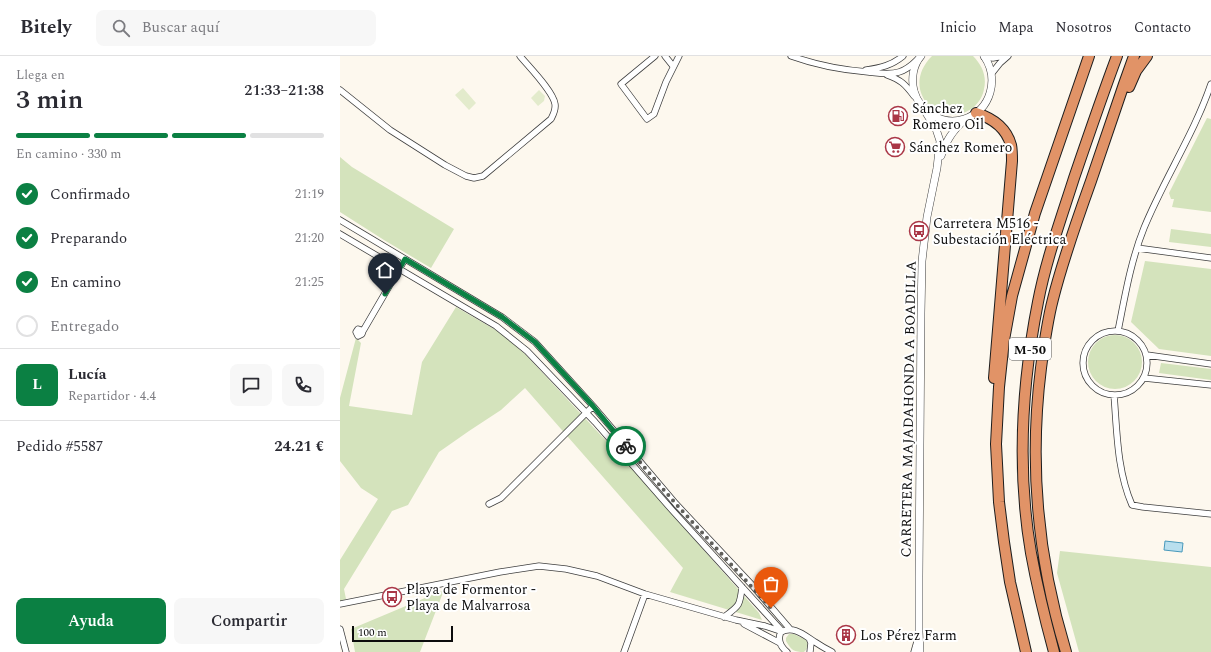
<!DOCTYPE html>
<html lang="es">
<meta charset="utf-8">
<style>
body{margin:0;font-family:Spectral,serif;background:#f7f7f7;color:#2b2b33;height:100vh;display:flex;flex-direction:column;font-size:15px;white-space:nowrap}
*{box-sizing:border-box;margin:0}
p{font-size:13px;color:#7c7c81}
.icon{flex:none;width:22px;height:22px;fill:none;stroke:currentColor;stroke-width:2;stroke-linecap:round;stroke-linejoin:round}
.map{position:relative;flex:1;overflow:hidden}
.panel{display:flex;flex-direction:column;background:#fff;width:340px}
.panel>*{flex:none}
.scale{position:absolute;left:12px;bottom:10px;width:101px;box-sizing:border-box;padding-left:4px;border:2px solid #0c0c0c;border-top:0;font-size:11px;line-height:14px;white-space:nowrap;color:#0c0c0c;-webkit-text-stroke:3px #fff;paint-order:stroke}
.pin{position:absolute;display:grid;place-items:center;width:34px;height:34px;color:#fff;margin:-41px -17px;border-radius:50% 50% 50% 0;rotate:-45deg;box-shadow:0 0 4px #0007}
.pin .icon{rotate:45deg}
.courier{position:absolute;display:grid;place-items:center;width:40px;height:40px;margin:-20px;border:3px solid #0b8043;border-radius:50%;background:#fff;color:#222;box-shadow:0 1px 5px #0007}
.overview em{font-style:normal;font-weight:600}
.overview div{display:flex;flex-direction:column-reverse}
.overview{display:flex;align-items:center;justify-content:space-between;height:68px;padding:0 16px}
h1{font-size:26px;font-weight:600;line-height:30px}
.bar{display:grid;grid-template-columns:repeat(4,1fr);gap:6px 4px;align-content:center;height:48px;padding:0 16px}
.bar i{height:5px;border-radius:3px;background:#e1e1e2}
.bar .selected{background:#0b8043}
.bar p{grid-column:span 4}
.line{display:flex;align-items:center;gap:10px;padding:0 16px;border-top:1px solid #e1e1e2}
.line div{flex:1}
.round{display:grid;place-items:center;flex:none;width:42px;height:42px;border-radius:8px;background:#f7f7f7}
ol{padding:0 16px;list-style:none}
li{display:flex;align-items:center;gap:12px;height:44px}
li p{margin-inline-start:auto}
li .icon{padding:4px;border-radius:50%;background:#0b8043;color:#fff;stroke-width:4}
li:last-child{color:#7c7c81}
li i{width:22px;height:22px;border:2px solid #e1e1e2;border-radius:50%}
.button{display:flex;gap:8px;margin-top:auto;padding:8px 16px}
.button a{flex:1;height:46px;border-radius:8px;background:#0b8043;color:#fff;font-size:16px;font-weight:600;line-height:46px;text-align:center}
.button a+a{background:#f7f7f7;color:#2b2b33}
header{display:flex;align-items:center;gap:24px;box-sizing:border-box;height:56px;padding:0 20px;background:#fff;border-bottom:1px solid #e1e1e2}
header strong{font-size:19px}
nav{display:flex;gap:22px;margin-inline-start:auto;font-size:14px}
.search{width:280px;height:36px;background:#f7f7f7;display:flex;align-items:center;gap:10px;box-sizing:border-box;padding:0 14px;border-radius:8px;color:#7c7c81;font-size:15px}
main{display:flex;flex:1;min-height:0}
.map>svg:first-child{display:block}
.green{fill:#d4e3bc}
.pitch{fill:#e3ebcc}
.water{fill:#b9dfee;stroke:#4999bb}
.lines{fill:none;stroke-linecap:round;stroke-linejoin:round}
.minor-casing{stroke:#3f3f3f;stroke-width:7}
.tertiary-casing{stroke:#3f3f3f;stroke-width:8}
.motorway-casing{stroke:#1d1d1d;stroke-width:12}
.minor{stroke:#fff;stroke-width:5.5}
.tertiary{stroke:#fff;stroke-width:7}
.motorway{stroke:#e19367;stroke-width:10}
.done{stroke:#605f5b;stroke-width:4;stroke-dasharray:0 7.2}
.route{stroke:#0b8043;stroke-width:5}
.labels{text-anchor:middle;stroke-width:4;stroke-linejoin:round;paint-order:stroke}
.shield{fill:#fff;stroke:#555;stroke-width:1}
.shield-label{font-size:13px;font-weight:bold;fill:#0c0c0c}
.poi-label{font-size:14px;fill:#0c0c0c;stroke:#fff;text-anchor:start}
.street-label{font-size:14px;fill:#0c0c0c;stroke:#fff}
</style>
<header>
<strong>Bitely</strong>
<div class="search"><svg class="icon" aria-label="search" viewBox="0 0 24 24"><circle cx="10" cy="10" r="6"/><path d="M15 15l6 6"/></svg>Buscar aquí</div>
<nav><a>Inicio</a><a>Mapa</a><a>Nosotros</a><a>Contacto</a></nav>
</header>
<main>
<section class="panel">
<div class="overview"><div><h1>3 min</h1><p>Llega en</p></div><em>21:33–21:38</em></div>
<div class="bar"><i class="selected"></i><i class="selected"></i><i class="selected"></i><i></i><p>En camino · 330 m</p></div>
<ol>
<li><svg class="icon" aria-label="check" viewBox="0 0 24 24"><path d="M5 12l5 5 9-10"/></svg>Confirmado<p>21:19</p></li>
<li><svg class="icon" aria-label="check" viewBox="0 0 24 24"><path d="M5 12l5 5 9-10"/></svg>Preparando<p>21:20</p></li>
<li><svg class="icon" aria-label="check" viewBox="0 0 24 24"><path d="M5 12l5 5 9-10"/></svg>En camino<p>21:25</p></li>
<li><i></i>Entregado</li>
</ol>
<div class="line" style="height:72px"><b class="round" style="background:#0b8043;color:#fff">L</b><div><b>Lucía</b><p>Repartidor · 4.4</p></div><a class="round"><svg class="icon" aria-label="chat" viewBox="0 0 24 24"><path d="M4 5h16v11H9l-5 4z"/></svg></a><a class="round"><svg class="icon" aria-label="phone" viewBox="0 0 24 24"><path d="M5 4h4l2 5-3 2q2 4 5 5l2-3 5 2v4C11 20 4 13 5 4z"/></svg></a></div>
<div class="line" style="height:52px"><div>Pedido #5587</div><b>24.21 €</b></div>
<div class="button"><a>Ayuda</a><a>Compartir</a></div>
</section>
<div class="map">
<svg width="871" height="596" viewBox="0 0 871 596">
<rect width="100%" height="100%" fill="#fdf8ee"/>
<path class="green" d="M 592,0 L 633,0 C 642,9 647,20 644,33 C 643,40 639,46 634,51 C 600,77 558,34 592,0 Z
M 867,62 L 871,63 L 871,156 L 832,151 L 834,143 L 831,143 L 829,137 Z
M 0,101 L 12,111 L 114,173 L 91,212 L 44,184 L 0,156 Z
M 831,173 L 871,178 L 871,191 L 829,186 Z
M 805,205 L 871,213 L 871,300 L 819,293 L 791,266 Z
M 116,251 L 159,276 L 185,298 L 298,419 L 419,557 L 422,564 L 330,536 L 343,512 L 185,332 L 161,354 L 129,375 L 99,396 L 68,449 L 52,455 L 4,533 L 6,543 L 0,545 L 0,504 L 38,443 L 21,432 L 0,405 L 0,342 L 16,282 L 21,287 L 9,350 L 72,359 L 82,306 Z
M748 306a27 27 0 1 1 54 0a27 27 0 1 1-54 0Z
M 821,307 L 871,313 L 871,324 L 819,317 Z
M 720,495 L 871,511 L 871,596 L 739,596 L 717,517 Z
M 104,534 L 80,596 L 15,596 L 11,573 Z
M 449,578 L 454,578 L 466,584 C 469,588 468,592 464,596 C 454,596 451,594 446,585 L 446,582 Z"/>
<path class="pitch" d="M 123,32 L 136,47 L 129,54 L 115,39 Z
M 199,34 L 205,40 L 204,45 L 198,50 L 191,42 Z"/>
<path class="water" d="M 825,485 L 843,487 L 842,496 L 824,494 Z"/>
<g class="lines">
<defs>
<path id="minor" d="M 315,0 L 281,28 L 307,63 L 314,58 L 326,26 L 339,0
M 325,0 L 333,10
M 451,0 C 476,9 502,14 528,16 C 538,17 549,19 559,16 C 566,14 571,10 577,4
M 644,1 L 653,2 L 663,0
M 526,14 C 541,12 552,9 563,0
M 652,17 L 660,7 L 668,0
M 547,19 C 561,24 565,28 574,40
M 0,34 L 50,74 L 105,109 L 126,120 L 134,122 L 143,120 L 211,63 C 213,59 216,54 215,48 C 213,35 189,11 180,0
M 0,164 L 162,261 L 195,286 L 253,350 L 336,448 L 412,529 L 450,573
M 0,178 L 156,270 L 187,295 L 255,366 L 332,454 L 442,575
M 797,192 L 871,202
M 18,273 L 23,275 L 22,278 L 18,280 L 16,276 Z
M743 307a32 32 0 1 1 64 0a32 32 0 1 1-64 0Z
M 23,275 L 65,203
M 778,275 C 785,240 791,204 804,172 C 824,123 854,78 871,28
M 807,299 L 871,308
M 804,322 L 871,329
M 774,339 C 777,375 777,415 792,449 L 803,451 L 871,458
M 149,448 L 161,442 L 253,350
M 0,548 L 160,516 L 199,510 L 226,513 L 257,520 L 305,538 L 396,564 L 425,570 L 440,575
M 384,561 C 399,550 400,550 402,531
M 404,568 L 440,587
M 0,573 L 6,596
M 469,582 L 471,587 L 470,596
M 284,596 L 305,538
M 447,596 C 441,591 437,584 441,576 C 454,569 465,580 475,586 C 481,590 486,593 492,596
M 574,596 L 578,582"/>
<path id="tertiary" d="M 581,0 C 573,9 571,23 574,35 C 580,56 603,70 624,63 C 652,54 659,22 644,0
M 601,100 C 607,83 612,76 625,63
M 580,596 L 579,576 L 579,521 L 581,257 L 582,205 L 587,161 L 597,112 L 600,85 L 596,73 L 583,52"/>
<path id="motorway" d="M 789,31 L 796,15 L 807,0
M 636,57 C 652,62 666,71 671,89 C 672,94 672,100 672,105 L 654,322
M 686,596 L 670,526 L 664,486 L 659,446 L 656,388 L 659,331 L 664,284 L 672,240 L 695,157 L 749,0
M 714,596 C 705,563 697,530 691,497 C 677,415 682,327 698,246 C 706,204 721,163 734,122 C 748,81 762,40 777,0
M 726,596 C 698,504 689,407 701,312 C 704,289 707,266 713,243 C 723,203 737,164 751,125 C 762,93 773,61 784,28 L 794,0"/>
</defs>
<use href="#minor" class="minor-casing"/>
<use href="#tertiary" class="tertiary-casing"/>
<use href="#motorway" class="motorway-casing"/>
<use href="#minor" class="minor"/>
<use href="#tertiary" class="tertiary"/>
<use href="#motorway" class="motorway"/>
</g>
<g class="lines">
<path class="done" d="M 286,390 L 336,448 L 431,552"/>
<path class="route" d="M 45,238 L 65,203 L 162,261 L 195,286 L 253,350 L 286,390"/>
</g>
<defs>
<symbol id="fuel-ring" viewBox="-11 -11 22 22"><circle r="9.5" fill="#fff" stroke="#aa3747" stroke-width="1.5"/><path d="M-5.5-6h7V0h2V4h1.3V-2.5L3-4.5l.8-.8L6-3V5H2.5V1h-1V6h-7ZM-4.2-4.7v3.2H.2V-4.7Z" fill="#aa3747"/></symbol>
<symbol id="supermarket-ring" viewBox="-11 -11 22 22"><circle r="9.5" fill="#fff" stroke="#aa3747" stroke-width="1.5"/><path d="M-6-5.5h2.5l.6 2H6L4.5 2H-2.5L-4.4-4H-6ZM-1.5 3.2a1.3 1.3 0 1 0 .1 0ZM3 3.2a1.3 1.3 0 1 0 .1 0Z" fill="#aa3747"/></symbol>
<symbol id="bus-ring" viewBox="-11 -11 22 22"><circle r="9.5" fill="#fff" stroke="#aa3747" stroke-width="1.5"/><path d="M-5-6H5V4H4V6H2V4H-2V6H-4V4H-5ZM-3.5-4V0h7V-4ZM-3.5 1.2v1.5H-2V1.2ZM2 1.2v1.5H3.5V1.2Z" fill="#aa3747"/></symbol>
<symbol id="building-ring" viewBox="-11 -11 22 22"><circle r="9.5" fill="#fff" stroke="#aa3747" stroke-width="1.5"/><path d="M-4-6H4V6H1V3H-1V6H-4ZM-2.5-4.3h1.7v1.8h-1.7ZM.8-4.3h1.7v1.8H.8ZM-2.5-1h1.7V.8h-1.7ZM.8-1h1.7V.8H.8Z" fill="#aa3747"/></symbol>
</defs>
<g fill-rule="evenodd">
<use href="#fuel-ring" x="547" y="49" width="22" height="22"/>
<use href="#supermarket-ring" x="544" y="80" width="22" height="22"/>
<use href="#bus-ring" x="568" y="164" width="22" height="22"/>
<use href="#bus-ring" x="41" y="530" width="22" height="22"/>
<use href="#building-ring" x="495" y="568" width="22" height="22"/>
</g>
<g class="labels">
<rect class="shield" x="669" y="282" width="42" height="22" rx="3"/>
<g class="shield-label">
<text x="690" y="298">M-50</text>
</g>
<g class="poi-label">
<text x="572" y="57">Sánchez<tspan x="572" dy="16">Romero Oil</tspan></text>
<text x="569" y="96">Sánchez Romero</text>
<text x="593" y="172">Carretera M516 -<tspan x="593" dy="16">Subestación Eléctrica</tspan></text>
<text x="66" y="538">Playa de Formentor -<tspan x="66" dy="16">Playa de Malvarrosa</tspan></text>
<text x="520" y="584">Los Pérez Farm</text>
</g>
<g class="street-label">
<text transform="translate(568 353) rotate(-89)" y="5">CARRETERA MAJADAHONDA A BOADILLA</text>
</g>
</g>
</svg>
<div class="scale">100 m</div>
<div class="pin" style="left:431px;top:552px;background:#ea580c"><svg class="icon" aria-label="bag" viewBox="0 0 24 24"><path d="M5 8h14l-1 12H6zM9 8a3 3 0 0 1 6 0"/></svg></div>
<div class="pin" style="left:45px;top:238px;background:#1f2937"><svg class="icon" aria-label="home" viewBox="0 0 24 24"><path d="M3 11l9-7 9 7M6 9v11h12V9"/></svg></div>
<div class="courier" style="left:286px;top:390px"><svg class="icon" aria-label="bike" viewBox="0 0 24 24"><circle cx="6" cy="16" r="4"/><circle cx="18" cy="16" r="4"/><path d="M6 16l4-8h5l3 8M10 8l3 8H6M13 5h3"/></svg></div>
</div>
</main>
